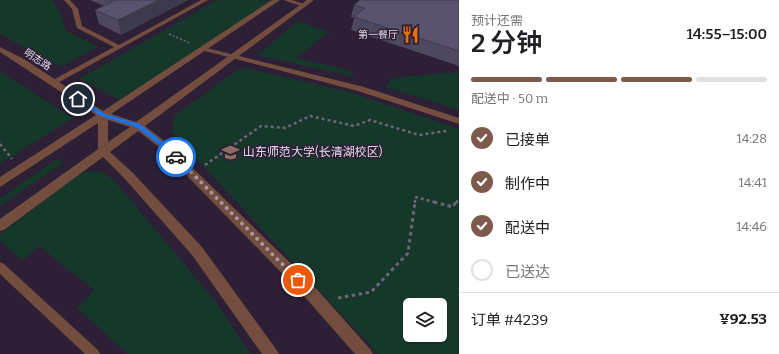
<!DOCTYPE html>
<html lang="zh">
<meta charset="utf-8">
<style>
body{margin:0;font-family:Bitter,"Noto Sans SC",serif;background:#f6f6f6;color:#202124;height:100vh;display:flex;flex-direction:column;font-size:15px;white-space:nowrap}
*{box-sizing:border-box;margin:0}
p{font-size:13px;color:#757577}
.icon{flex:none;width:22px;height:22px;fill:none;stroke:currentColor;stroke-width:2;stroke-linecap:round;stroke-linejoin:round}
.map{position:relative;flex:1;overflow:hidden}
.side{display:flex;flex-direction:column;background:#fff;width:320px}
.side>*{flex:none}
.controls{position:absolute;left:403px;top:298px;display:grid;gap:8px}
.controls a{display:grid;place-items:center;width:44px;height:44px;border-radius:6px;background:#fff;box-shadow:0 1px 3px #0004;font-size:20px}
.pin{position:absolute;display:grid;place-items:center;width:34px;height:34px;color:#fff;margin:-17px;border:2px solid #fff;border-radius:50%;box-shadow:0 1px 4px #0007}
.courier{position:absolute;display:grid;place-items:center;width:40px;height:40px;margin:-20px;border:3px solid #1a73e8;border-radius:50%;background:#fff;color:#222;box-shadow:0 1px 5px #0007}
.overview em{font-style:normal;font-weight:600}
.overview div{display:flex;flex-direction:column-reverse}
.overview{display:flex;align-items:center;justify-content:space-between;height:68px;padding:0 12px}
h1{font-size:26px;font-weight:600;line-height:30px}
.bar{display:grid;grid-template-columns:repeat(4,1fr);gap:6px 4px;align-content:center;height:48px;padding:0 12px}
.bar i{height:5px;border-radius:3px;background:#e0e0e0}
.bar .selected{background:#7e5a4d}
.bar p{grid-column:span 4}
.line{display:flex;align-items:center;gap:10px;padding:0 12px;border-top:1px solid #e0e0e0}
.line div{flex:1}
ol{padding:0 12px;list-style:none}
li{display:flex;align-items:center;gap:12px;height:44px}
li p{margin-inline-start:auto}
li .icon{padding:4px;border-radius:50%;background:#7e5a4d;color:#fff;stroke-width:4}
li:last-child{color:#757577}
li i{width:22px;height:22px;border:2px solid #e0e0e0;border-radius:50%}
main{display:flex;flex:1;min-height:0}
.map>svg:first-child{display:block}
.green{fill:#16382b;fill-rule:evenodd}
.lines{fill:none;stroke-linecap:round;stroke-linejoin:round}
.path-far2{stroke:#716479;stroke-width:1.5;stroke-dasharray:2 2;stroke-linecap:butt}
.path-far1{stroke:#716479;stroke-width:2.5;stroke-dasharray:3 3;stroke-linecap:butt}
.path{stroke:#716479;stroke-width:3;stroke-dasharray:3.5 3.5;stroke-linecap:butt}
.service{fill:#734d3d;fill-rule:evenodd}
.minor{fill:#734d3d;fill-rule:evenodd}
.wall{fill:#4d475f}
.shaded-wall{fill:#3e3a4e}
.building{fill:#59536f;stroke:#3e3a4e}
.route{fill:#1a73e8}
.done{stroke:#a499ab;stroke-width:4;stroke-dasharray:0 7.2}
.labels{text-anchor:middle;stroke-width:3;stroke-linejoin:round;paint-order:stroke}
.far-poi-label{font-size:10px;fill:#e4daea;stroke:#2d1f36;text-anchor:end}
.far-street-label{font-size:10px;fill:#e4daea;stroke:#2d1f36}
.poi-label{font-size:12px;fill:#e4daea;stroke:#2d1f36;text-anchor:start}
</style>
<main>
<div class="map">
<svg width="459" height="354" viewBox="0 0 459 354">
<rect width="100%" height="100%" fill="#2d1f36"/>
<path class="green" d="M 0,0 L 53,0 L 61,15 L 66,31 L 98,47 L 60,67 L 0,34 Z
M 217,0 L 264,0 L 271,2 L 124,102 L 79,79 Z
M 298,21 L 329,32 L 296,58 L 351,71 L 354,77 L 257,55 Z
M 246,68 L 349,92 L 459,129 L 459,354 L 378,354 L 172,133 L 175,115 L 236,71 ZM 410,305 L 440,305 L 440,335 L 410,335 Z
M 0,71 L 73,118 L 0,164 Z
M 459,72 L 459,110 L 385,87 L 392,78 Z
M 57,159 L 63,163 L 0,206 L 0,198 Z
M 101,171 L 114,180 L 217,303 L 250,354 L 128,354 L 77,308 L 94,290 L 39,246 L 22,261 L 0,241 L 0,234 L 82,172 Z"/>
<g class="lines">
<path class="path-far2" d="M 169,34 L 190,43"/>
<path class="path-far1" d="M 0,144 L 12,159
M 205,165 L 261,126 L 285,128 L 310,116 L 354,126 L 370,120 L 419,135 L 446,131
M 415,203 L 415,197 L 438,203
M 456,203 L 459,198"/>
<path class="path" d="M 434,202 L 453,207 L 456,202
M 338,298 L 371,292 L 408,253 L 415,202"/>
<path class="service" d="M 64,0 L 70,0 L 78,9 L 82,26 L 119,45 L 201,0 L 208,0 L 54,85 L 51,85 L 51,81 L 114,47 L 77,28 L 72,9 Z
M 283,0 L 292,0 L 307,5 L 304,7 Z
M 203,47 L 364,87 L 459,118 L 459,124 L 358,91 L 201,50 L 201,48 Z
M 0,262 L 4,264 L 98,350 L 100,354 L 85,354 L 0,274 Z"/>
<path class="minor" d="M 272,0 L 280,0 L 111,114 L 136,122 L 307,0 L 314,0 L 145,126 L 167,143 L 314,286 L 370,349 L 373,354 L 355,354 L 304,296 L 159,147 L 138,131 L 110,152 L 133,173 L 202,247 L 276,349 L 279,354 L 262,354 L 192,255 L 125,179 L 103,157 L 4,230 L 0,231 L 0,219 L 98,149 L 98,123 L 0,187 L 0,177 L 96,115 L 0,52 L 0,47 L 24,59 L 103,111 ZM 108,120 L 130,127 L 108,142 Z"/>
</g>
<path class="wall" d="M 90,0 L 188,0 L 121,35 L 99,24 L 95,10 L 104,6 Z
M 459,0 L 459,66 L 351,30 L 354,18 L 351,17 L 354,5 Z"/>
<path class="shaded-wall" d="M 159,0 L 188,0 L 121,35 L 118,20 Z"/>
<path class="building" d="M 116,0 L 159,0 L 118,20 L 95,10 Z
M 360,0 L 459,0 L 459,51 L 354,17 L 365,8 L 354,5 Z"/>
<path class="route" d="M 76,98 L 80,98 L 105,114 L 140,124 L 165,144 L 178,156 L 178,159 L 174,159 L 161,146 L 136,127 L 101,116 L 76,100 Z"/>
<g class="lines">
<path class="done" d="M 176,157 L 298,280"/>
</g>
<defs>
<symbol id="restaurant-bare" viewBox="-9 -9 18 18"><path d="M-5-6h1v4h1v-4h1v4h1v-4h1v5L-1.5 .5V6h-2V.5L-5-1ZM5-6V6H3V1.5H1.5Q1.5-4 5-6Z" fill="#e8710a" stroke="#2d1f36" stroke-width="2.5" paint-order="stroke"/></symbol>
<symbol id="university-bare" viewBox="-9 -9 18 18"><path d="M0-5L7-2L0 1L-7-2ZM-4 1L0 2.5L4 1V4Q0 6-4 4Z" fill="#8d6e63" stroke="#2d1f36" stroke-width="2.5" paint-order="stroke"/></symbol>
</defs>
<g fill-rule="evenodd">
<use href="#restaurant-bare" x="398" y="22" width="25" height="25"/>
<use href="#university-bare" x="218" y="140" width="25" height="25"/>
</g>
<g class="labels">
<g class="far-poi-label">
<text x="398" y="38">第一餐厅</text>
</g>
<g class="far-street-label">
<text transform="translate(38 59) rotate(34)" y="4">明志路</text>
</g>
<g class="poi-label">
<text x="243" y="156">山东师范大学(长清湖校区)</text>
</g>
</g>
</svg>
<div class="controls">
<a><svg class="icon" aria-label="layers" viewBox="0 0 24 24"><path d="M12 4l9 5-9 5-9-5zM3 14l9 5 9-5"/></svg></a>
</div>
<div class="pin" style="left:298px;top:280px;background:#ea580c"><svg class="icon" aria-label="bag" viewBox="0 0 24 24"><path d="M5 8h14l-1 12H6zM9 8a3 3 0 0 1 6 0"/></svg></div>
<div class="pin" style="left:78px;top:99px;background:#1f2937"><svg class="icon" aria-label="home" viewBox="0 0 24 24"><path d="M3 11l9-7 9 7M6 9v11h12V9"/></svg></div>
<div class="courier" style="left:176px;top:157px"><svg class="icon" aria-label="car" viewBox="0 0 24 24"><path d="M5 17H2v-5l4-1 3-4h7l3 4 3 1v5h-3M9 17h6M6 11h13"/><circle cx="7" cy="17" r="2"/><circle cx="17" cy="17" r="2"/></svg></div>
</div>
<section class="side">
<div class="overview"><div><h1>2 分钟</h1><p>预计还需</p></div><em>14:55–15:00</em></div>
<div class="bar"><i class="selected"></i><i class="selected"></i><i class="selected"></i><i></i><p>配送中 · 50 m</p></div>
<ol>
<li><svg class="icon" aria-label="check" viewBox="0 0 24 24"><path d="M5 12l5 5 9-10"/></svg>已接单<p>14:28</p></li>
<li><svg class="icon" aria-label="check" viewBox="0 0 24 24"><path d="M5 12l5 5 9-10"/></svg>制作中<p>14:41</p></li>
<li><svg class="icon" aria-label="check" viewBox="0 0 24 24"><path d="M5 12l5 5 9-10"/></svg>配送中<p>14:46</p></li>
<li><i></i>已送达</li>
</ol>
<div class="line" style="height:52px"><div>订单 #4239</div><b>¥92.53</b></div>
</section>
</main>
